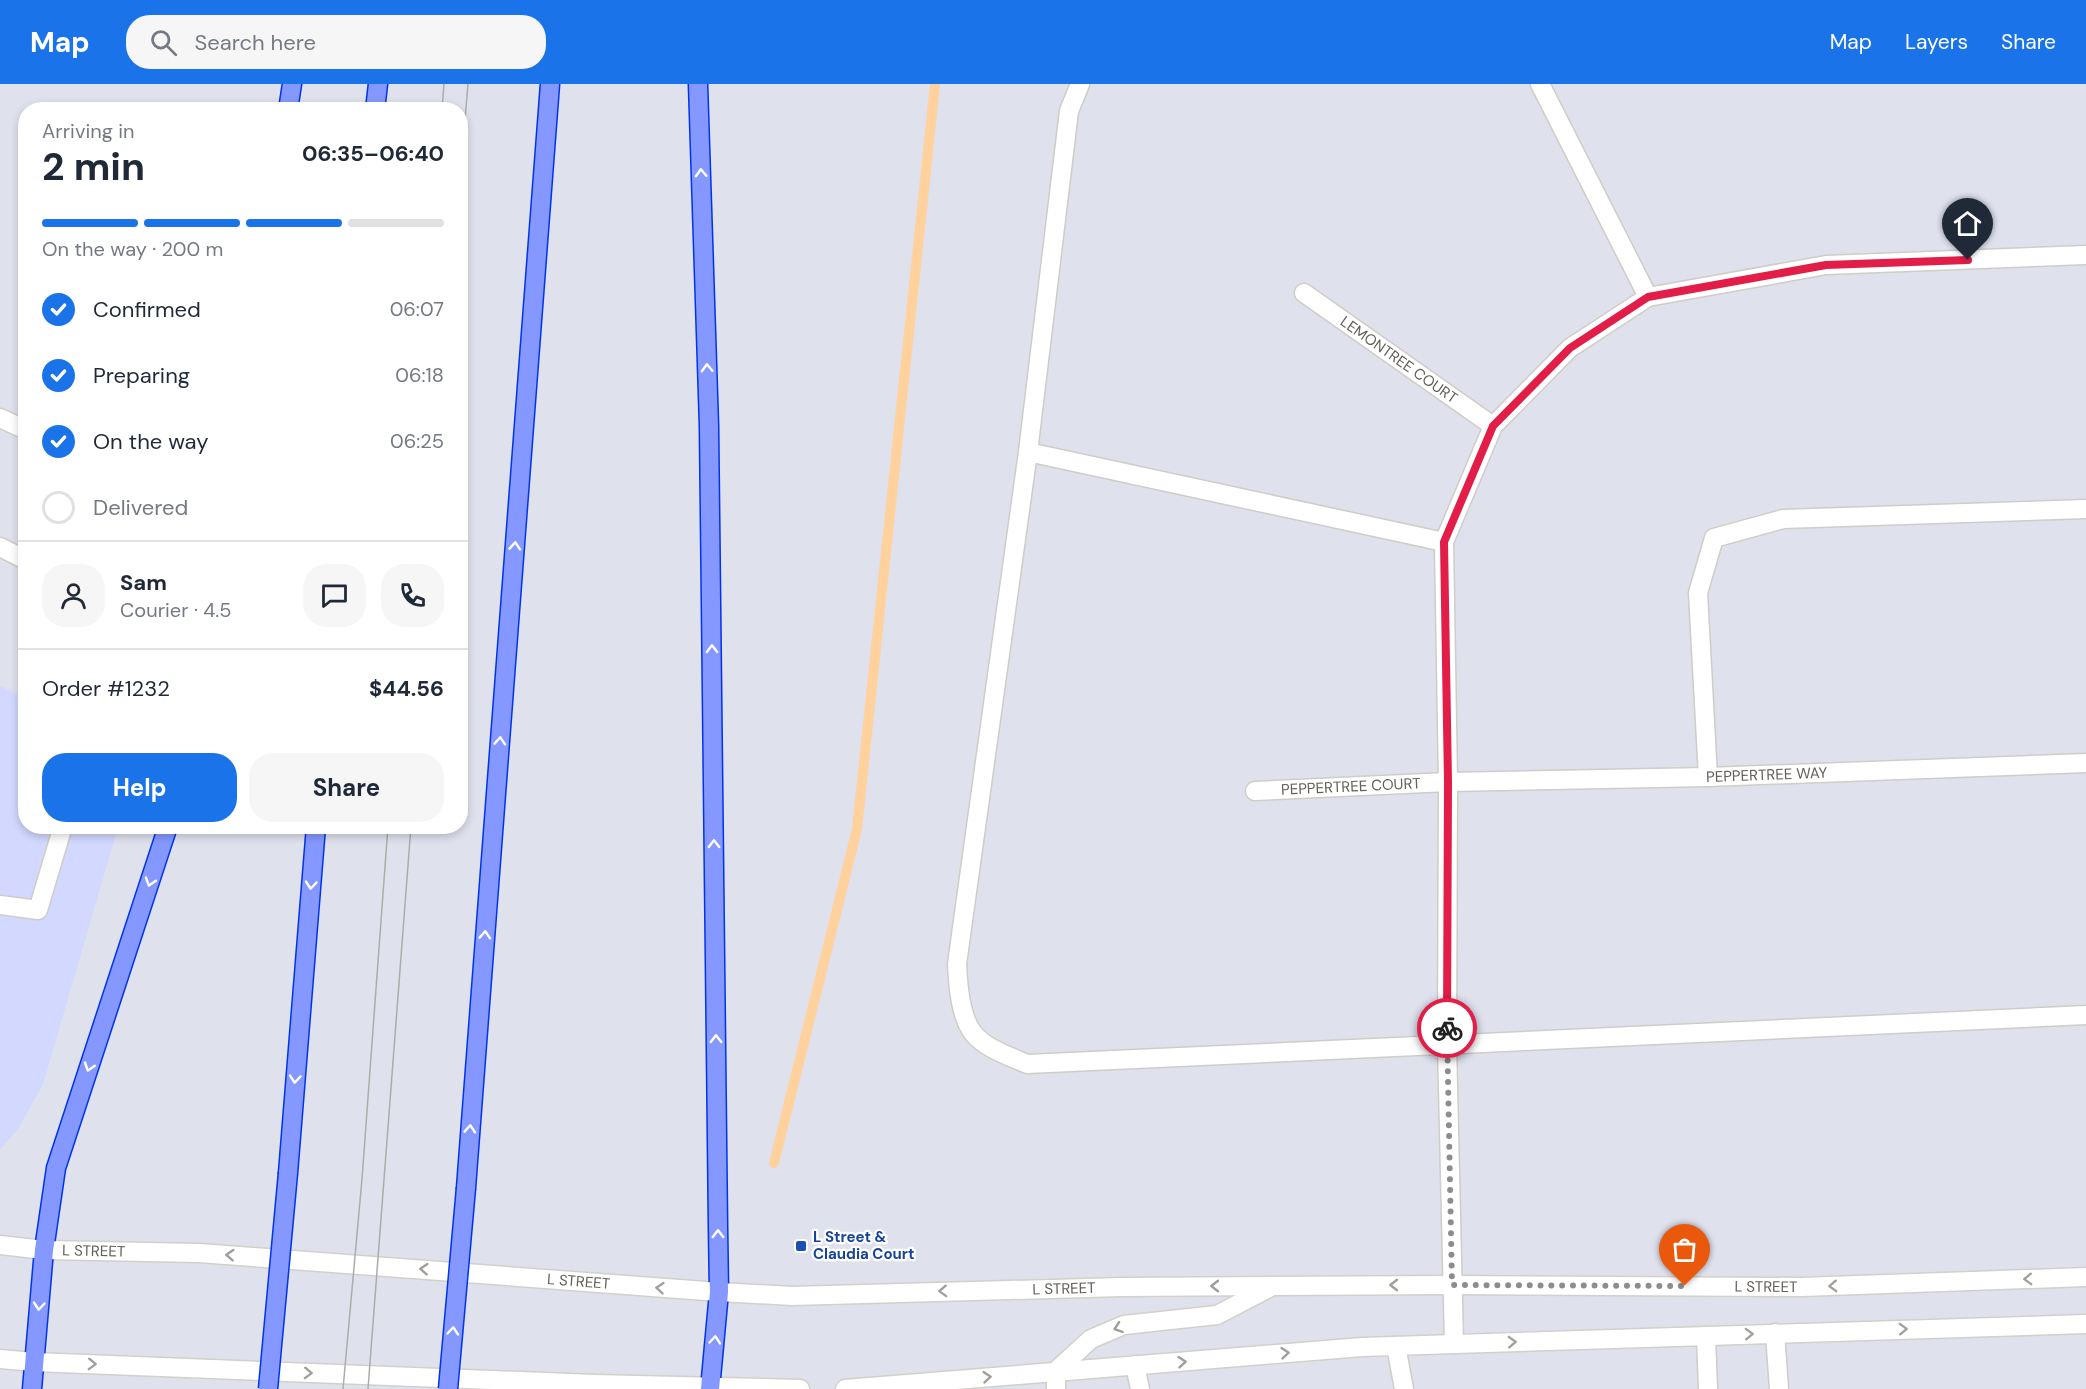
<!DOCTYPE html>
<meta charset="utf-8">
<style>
body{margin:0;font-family:"DM Sans",sans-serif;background:#f6f6f7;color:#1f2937;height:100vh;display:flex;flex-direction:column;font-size:22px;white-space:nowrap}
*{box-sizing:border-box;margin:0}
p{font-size:20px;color:#747a83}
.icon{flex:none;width:33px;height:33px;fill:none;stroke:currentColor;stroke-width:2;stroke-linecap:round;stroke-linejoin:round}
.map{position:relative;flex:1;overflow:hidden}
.drawer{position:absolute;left:18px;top:18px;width:450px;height:732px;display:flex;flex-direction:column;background:#fff;border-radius:24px;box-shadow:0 3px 9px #0003}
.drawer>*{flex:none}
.pin{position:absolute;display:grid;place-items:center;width:51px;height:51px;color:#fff;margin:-62px -26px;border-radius:50% 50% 50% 0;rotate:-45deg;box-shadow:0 0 6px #0007}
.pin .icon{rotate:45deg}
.courier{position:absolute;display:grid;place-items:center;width:60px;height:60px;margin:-30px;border:4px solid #e11d48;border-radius:50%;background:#fff;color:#222;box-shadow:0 2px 8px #0007}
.head em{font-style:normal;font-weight:700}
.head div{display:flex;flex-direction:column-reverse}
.head{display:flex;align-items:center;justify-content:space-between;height:102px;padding:0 24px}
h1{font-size:39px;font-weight:700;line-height:45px}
.bar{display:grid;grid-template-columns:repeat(4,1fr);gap:9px 6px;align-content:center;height:72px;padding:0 24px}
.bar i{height:8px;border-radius:4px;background:#e0e1e3}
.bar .active{background:#1a73e8}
.bar p{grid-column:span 4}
.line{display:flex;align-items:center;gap:15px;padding:0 24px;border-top:2px solid #e0e1e3}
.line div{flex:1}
.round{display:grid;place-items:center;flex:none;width:63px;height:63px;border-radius:24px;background:#f6f6f7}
ol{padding:0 24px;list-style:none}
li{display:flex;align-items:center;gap:18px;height:66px}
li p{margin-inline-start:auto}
li .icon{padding:6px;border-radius:50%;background:#1a73e8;color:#fff;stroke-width:4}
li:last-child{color:#747a83}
li i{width:33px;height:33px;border:3px solid #e0e1e3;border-radius:50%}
.button{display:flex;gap:12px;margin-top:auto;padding:12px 24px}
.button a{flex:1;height:69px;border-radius:24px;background:#1a73e8;color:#fff;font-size:24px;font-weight:700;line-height:69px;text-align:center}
.button a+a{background:#f6f6f7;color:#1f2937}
header{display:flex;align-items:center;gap:36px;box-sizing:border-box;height:84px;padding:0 30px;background:#1a73e8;color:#fff}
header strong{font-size:28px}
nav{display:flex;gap:33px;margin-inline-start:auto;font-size:21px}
.search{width:420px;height:54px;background:#f6f6f7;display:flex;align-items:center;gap:15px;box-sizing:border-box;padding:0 21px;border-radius:24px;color:#747a83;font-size:22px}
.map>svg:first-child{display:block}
.commercial{fill:#d2d8ff}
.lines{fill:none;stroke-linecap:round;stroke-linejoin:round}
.stream{stroke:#ffd19d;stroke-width:10}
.service-casing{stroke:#cfcdc6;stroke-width:21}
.minor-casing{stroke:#cfcdc6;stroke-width:21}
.secondary-casing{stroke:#d3d0c8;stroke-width:21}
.motorway-casing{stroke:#0034ec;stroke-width:21}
.service{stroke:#fff;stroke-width:18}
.minor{stroke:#fff;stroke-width:18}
.secondary{stroke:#fff;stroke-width:18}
.motorway{stroke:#8498ff;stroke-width:18}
.tram{stroke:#adacab;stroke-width:1.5}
.motorway-bridge-casing{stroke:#0034ec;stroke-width:21;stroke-linecap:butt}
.motorway-bridge{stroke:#8498ff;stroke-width:18}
.oneway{stroke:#fff}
.oneway2{stroke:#a19e9b}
.done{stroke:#8e8c8c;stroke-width:6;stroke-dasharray:0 10.8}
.route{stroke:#e11d48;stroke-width:8}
.transit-dot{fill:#1a4fb4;stroke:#fff;stroke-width:2}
.labels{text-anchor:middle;stroke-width:4.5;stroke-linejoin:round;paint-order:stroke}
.street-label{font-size:15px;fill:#625e58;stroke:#fff}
.transit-label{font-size:15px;font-weight:bold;fill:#164399;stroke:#fff;text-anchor:start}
</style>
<header>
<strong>Map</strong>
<div class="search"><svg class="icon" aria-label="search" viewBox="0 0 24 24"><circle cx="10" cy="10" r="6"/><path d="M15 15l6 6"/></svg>Search here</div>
<nav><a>Map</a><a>Layers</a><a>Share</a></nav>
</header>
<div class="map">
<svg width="2086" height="1305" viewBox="0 0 2086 1305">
<rect width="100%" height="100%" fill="#dfe1ed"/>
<path class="commercial" d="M 0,602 L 25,614 L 26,742 L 118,743 L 43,1000 L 18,1045 L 0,1065 Z"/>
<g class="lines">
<path class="stream" d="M 774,1079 L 857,745 L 935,0"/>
<defs>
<path id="service" d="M 1080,0 L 1069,27 L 1028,368 L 957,880 C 958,900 960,932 973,949 C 986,965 1009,972 1027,980 L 2086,931
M 1540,0 L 1648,213
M 0,334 L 26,346
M 1028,368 L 1444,458
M 0,463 L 26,476
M 1708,693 L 1698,509 L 1714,454 L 1783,435 L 2086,425
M 0,821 L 38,826 L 63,742
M 1775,1249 L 1779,1305
M 1706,1252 L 1708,1305
M 1396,1262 L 1404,1305
M 1135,1281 L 1140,1305"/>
<g id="minor">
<path id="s1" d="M 1304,209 L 1493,342"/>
<path id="s2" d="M 1255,707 L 1448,698 L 1708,693 L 2086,679"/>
<path d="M 1454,1260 L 1447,960 L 1448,698 L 1444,458 L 1493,342 L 1570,264 L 1648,213 L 1826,181 L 2086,171"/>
<path d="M 1056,1287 L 1056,1305"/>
</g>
<g id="secondary">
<path id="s3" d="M 0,1161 L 44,1166 L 199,1169 L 719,1208 L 792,1212 L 1122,1203 L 1452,1201 L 1801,1203 L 2086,1193"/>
<path d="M 0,1275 L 34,1278 L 594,1300 L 800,1305"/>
<path d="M 1056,1287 L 1091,1255 L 1124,1241 L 1217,1231 L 1269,1204"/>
<path d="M 845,1305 L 1362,1263 L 2086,1240"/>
</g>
<path id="motorway" d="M 698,0 L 709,342 L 718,1143 L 719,1208 L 710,1305
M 288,26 L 292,0
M 375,26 L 378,0
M 288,1089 L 316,742
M 466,1104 L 550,0
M 32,1305 L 44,1166 L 56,1084 L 168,742"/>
</defs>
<use href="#service" class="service-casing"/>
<use href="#minor" class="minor-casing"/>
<use href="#secondary" class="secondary-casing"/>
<use href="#motorway" class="motorway-casing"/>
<use href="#service" class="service"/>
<use href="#minor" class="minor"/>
<use href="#secondary" class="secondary"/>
<use href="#motorway" class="motorway"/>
<path class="tram" d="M 442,26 L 444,0
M 460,96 L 468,0
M 343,1305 L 362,1095 L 388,742
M 368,1305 L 411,742"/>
<defs>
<path id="motorway-bridge" d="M 268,1305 L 288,1089
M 448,1305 L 466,1104"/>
</defs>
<use href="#motorway-bridge" class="motorway-bridge-casing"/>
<use href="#motorway-bridge" class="motorway-bridge"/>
</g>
<defs><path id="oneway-chevron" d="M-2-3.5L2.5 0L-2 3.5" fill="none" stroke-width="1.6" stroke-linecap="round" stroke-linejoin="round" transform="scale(1.5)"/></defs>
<g class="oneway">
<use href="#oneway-chevron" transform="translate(701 89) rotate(-92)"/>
<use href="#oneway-chevron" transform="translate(707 284) rotate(-92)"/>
<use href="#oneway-chevron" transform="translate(515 462) rotate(-86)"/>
<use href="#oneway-chevron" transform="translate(712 565) rotate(-91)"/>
<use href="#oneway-chevron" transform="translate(500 657) rotate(-86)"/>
<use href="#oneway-chevron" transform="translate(714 760) rotate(-91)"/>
<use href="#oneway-chevron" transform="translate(150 798) rotate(108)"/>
<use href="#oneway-chevron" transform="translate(311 801) rotate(95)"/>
<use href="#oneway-chevron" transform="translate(485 851) rotate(-86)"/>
<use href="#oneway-chevron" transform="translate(716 955) rotate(-91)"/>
<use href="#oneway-chevron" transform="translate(89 983) rotate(108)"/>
<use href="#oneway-chevron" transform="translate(295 995) rotate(95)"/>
<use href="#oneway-chevron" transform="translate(470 1045) rotate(-86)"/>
<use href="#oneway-chevron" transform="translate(718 1150) rotate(-90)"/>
<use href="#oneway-chevron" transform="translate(39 1222) rotate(95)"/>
<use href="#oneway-chevron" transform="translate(453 1247) rotate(-85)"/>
<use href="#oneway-chevron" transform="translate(715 1256) rotate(-85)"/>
</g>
<g class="oneway2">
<use href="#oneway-chevron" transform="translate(230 1171) rotate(-176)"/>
<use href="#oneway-chevron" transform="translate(424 1185) rotate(-176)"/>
<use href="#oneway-chevron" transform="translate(2028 1195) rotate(178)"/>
<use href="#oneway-chevron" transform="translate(1394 1201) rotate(180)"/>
<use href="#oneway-chevron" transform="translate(1215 1202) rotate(180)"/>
<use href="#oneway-chevron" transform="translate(1833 1202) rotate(178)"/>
<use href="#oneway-chevron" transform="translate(660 1204) rotate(-175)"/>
<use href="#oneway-chevron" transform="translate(943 1207) rotate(178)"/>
<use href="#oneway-chevron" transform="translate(1118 1244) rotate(161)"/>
<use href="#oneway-chevron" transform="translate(1903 1245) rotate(-2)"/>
<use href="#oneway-chevron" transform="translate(1749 1250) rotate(-2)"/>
<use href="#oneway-chevron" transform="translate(1512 1258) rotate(-2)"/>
<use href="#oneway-chevron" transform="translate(1285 1269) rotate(-5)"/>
<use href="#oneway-chevron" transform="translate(1182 1278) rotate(-5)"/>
<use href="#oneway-chevron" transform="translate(92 1280) rotate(2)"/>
<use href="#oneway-chevron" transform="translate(308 1289) rotate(2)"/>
<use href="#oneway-chevron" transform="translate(987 1293) rotate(-5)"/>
</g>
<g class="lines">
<path class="done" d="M 1447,944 L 1452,1201 L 1685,1202"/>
<path class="route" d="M 1447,944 L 1448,698 L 1444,458 L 1493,342 L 1570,264 L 1648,213 L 1826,181 L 1968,176"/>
</g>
<rect class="transit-dot" x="795" y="1156" width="12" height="12" rx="3"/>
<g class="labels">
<g class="street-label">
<text dy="5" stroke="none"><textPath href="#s1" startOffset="116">LEMONTREE COURT</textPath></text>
<text dy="5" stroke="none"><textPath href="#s2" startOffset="512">PEPPERTREE WAY</textPath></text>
<text dy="5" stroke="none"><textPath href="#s2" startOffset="96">PEPPERTREE COURT</textPath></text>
<text dy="5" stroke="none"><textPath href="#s3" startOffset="94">L STREET</textPath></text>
<text dy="5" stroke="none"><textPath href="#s3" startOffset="580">L STREET</textPath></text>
<text dy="5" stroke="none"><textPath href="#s3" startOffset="1768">L STREET</textPath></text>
<text dy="5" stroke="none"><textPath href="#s3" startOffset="1066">L STREET</textPath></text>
</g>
<g class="transit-label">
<text x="813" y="1158">L Street &amp;<tspan x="813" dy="17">Claudia Court</tspan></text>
</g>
</g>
</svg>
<div class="pin" style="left:1685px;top:1202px;background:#ea580c"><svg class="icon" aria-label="bag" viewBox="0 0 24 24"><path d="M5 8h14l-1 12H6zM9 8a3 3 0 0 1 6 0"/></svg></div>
<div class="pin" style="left:1968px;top:176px;background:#1f2937"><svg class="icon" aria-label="home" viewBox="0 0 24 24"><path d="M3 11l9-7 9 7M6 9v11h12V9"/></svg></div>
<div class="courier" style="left:1447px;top:944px"><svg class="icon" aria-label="bike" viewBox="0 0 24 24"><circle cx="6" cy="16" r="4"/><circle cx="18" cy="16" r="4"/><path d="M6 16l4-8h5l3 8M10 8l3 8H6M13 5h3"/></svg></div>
<section class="drawer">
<div class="head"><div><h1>2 min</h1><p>Arriving in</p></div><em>06:35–06:40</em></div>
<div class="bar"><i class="active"></i><i class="active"></i><i class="active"></i><i></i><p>On the way · 200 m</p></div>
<ol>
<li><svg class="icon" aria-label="check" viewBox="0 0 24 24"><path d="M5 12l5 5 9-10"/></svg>Confirmed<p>06:07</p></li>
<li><svg class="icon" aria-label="check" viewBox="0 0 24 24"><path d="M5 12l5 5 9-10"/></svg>Preparing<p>06:18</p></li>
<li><svg class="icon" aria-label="check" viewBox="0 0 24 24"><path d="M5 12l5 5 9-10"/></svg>On the way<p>06:25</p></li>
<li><i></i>Delivered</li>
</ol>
<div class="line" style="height:108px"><a class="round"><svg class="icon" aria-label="person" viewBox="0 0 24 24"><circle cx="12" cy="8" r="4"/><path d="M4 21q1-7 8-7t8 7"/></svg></a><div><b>Sam</b><p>Courier · 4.5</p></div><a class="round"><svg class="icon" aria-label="chat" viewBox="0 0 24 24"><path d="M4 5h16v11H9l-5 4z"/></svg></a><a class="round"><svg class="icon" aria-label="phone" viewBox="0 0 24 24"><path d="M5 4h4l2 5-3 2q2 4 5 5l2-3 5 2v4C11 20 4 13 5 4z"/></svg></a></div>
<div class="line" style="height:78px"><div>Order #1232</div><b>$44.56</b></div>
<div class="button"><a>Help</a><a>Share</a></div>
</section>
</div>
